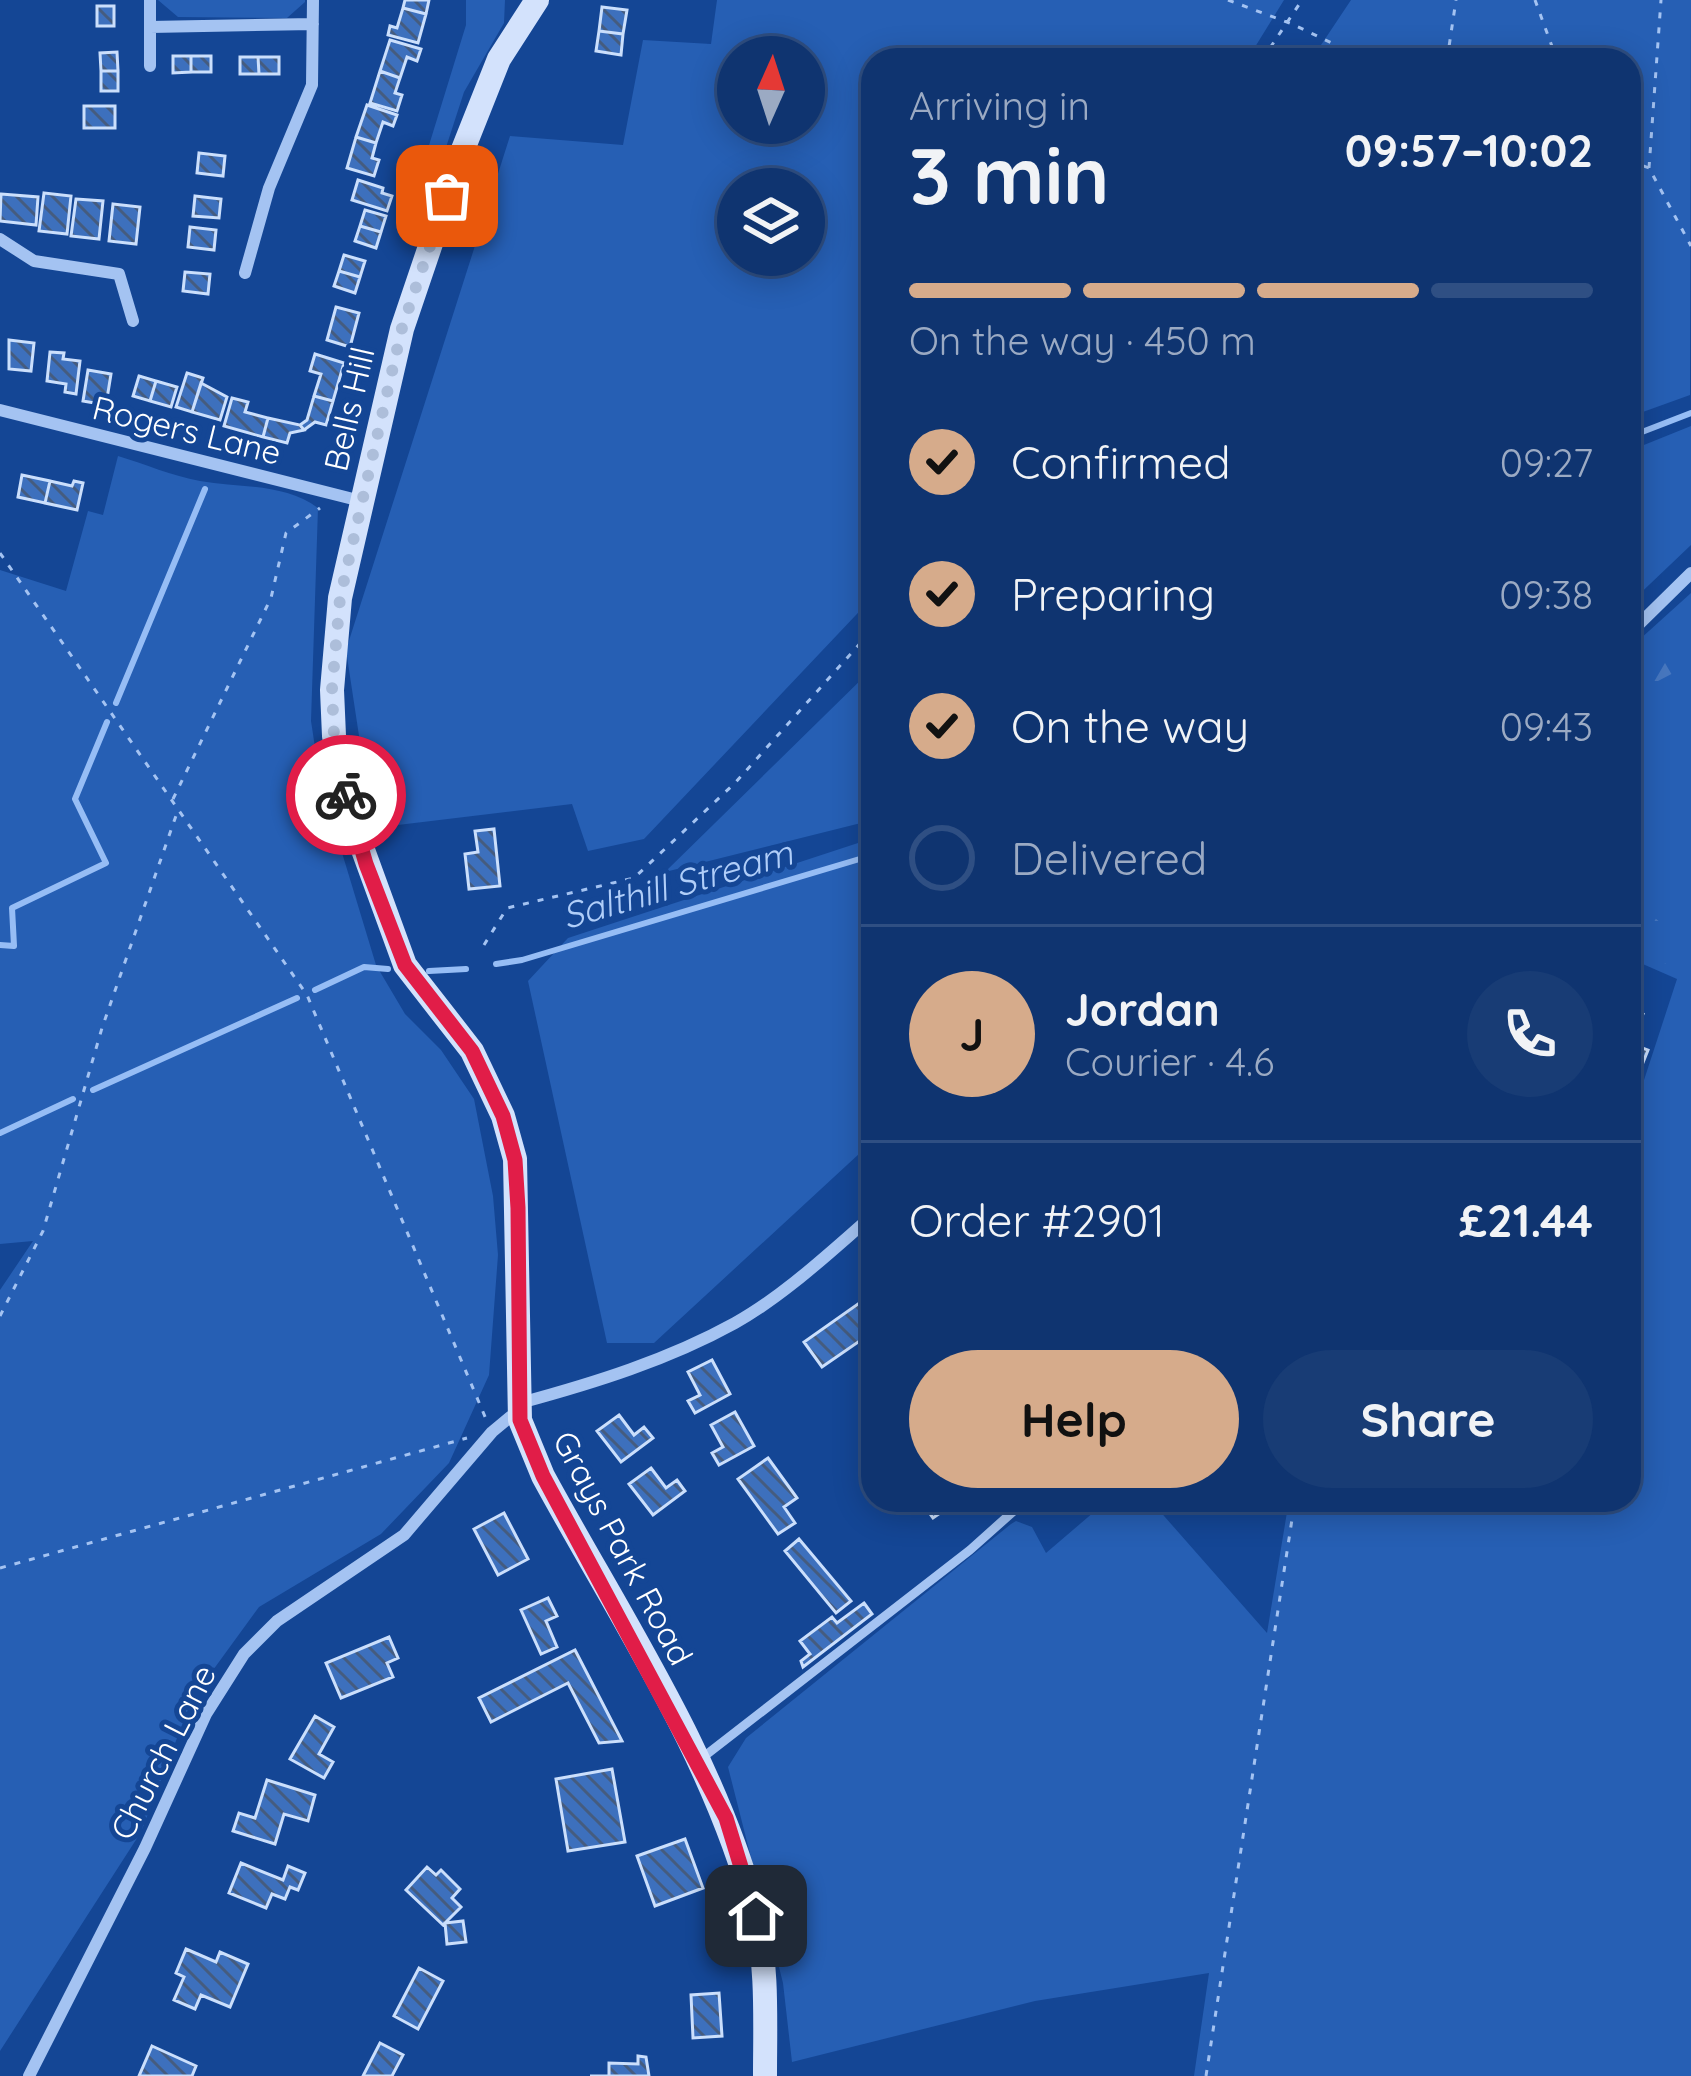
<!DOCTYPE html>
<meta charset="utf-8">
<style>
body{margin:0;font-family:Quicksand,sans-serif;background:#183c75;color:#f1f3f6;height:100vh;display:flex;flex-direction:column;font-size:45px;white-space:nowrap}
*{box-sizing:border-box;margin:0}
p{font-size:39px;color:#9baac3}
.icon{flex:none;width:66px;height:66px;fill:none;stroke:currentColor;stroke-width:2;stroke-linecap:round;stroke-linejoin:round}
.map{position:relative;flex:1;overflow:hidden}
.side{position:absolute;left:861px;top:48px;width:780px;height:1464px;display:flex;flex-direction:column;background:#0f3470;border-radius:36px;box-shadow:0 6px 30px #0003,0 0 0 3px #2f4f83}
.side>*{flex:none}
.needle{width:78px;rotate:3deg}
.fabs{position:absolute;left:717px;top:36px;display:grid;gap:24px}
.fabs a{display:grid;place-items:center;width:108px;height:108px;border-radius:50%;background:#0f3470;box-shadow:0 6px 30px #0003,0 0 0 3px #2f4f83;font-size:60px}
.pin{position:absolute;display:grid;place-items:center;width:102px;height:102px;color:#fff;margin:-51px;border-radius:24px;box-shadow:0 6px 18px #0006}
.courier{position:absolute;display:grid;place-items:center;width:120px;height:120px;margin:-60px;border:9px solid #e11d48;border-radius:50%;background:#fff;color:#222;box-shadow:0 3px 15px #0007}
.headline em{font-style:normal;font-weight:800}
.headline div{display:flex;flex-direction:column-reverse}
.headline{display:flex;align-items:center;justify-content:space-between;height:204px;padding:0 48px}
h1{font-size:78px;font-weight:800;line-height:90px}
.bar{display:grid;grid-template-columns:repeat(4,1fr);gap:18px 12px;align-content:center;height:144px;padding:0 48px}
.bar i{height:15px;border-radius:9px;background:#2f4f83}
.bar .active{background:#d6ab8b}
.bar p{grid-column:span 4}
.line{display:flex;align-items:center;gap:30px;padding:0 48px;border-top:3px solid #2f4f83}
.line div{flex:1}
.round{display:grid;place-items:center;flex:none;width:126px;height:126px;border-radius:63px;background:#183c75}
ol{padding:0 48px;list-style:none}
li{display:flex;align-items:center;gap:36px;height:132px}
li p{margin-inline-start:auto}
li .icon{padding:12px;border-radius:50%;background:#d6ab8b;color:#111;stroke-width:4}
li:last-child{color:#9baac3}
li i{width:66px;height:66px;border:6px solid #2f4f83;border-radius:50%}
.action{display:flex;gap:24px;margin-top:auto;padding:24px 48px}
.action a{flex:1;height:138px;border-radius:72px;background:#d6ab8b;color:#111;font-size:48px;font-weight:800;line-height:138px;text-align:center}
.action a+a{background:#183c75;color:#f1f3f6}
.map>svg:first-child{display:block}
.green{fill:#265fb4;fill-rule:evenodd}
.forest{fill:url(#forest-firs)}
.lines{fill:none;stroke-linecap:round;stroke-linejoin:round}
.stream{stroke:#96bdf5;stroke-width:6}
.building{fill:url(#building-back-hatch);stroke:#cbdffc;stroke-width:3}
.path{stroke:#a4c3f2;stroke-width:3;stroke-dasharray:6 9;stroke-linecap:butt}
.lane{stroke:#a4c3f2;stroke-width:9}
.street{stroke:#a4c3f2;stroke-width:12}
.secondary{stroke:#d3e2fc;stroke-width:24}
.done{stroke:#adbeda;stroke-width:12;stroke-dasharray:0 21.6}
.route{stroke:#e11d48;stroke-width:15}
.labels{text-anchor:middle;stroke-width:10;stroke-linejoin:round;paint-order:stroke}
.street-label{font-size:33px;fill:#fff;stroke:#144695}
.water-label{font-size:36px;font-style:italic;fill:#b0cef9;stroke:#144695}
</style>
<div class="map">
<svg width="1691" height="2076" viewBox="0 0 1691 2076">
<defs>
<pattern id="forest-firs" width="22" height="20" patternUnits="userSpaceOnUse" patternTransform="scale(3)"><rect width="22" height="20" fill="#265fb4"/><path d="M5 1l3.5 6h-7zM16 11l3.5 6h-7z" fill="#4777bf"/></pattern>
<pattern id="building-back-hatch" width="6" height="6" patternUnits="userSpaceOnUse" patternTransform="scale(3)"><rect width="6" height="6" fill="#3d70bd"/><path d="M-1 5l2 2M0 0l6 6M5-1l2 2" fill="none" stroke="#455c7f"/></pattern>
</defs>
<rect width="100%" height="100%" fill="#144695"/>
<path class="green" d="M 158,0 L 305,0 L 305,2 L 287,18 L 178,17 Z
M 466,0 L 505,0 L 504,23 L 464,92 L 424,215 L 410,207 L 466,25 Z
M 717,0 L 1284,0 L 1247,60 L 873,60 L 873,597 L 644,839 L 588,851 L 572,804 L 373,828 L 346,650 L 510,136 L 623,145 L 643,40 L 711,44 ZM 738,57 L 804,57 L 804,123 L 738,123 ZM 738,189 L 804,189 L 804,255 L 738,255 Z
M 1351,0 L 1691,0 L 1690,395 L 1629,417 L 1629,60 L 1311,60 Z
M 1691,426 L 1691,545 L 1629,604 L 1629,451 Z
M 118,456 C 145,464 172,476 200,481 C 240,488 284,483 318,508 L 311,721 L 320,780 L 376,965 L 405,1014 L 441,1050 L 474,1099 L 493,1196 L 498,1255 L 489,1375 L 449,1463 L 381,1534 L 259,1607 L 192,1699 L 141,1832 L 0,2051 L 0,1290 L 33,1241 L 0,1244 L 0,570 L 66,591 L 88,511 L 103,515 Z
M 1691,593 L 1691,2076 L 1194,2076 L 1209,1973 L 1035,2001 L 792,2062 L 783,1983 L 728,1767 L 746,1738 L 1011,1524 L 1016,1521 L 1032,1527 L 1046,1553 L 1108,1500 L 1150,1500 L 1267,1633 L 1289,1500 L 1629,1500 L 1629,1126 L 1677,979 L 1629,958 L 1629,649 Z
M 873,668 L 873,820 L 665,872 Z
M 873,842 L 873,1141 L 654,1343 L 607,1343 L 528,981 L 568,938 L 858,843 Z"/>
<path class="forest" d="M 1670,647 L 1685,667 L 1629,696 L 1629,690 Z
M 1629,895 L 1680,940 L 1674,968 L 1629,946 Z"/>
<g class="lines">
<path class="stream" d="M 1629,437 L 1691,413
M 116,703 L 205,489
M 0,945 L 14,946 L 12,908 L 106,863 L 75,799 L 107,722
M 496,964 L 522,960 L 873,855
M 429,971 L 466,969
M 315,990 L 364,967 L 388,969
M 93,1090 L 297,998
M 0,1133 L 73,1099"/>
</g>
<path class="building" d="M 405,0 L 429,0 L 426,14 L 403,8 Z
M 97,6 L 114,6 L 114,26 L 97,26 Z
M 602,7 L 627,10 L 623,34 L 599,31 Z
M 403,8 L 426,14 L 418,43 L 388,35 L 390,26 L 397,28 Z
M 599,31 L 623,34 L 621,55 L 596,51 Z
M 390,40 L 421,49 L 417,61 L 407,57 L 400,78 L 380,71 Z
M 117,52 L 118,71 L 101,71 L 100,53 Z
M 173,56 L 191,56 L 191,72 L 173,73 Z
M 191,56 L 211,56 L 211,72 L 191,72 Z
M 240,57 L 258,57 L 259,74 L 240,74 Z
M 258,57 L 279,57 L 279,74 L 259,74 Z
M 101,71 L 118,71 L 118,91 L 101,91 Z
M 380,71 L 400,78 L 395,93 L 402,95 L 397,111 L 370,103 Z
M 367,105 L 397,115 L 393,126 L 383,122 L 376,143 L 356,137 Z
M 84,106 L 115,106 L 115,128 L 84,128 Z
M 356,137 L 376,143 L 372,158 L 379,160 L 374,176 L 347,168 Z
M 199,153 L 225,156 L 223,176 L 197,173 Z
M 358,180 L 383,188 L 382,193 L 392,196 L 387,211 L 352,200 Z
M 44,193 L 71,196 L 67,234 L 39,231 Z
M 1,194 L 38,197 L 36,225 L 0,221 Z
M 195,196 L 221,199 L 219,218 L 193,216 Z
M 76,199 L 103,201 L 99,239 L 71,236 Z
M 113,204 L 140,207 L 136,244 L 109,241 Z
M 365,210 L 386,216 L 381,232 L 360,226 Z
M 360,226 L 381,232 L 376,248 L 355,241 Z
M 190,227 L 216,230 L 214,250 L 188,247 Z
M 344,255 L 365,261 L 360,277 L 339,271 Z
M 339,271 L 360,277 L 355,293 L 334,286 Z
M 185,272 L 210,274 L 208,294 L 183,291 Z
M 336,307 L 359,313 L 350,347 L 327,340 Z
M 9,340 L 34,343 L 31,371 L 9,369 Z
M 50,352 L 64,353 L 63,359 L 80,361 L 76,394 L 65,392 L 66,384 L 47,381 Z
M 315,354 L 344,363 L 333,401 L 314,396 L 321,374 L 310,371 Z
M 88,370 L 111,374 L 106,405 L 83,401 Z
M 187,373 L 203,378 L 192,412 L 176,407 Z
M 139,376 L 156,381 L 150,401 L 133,396 Z
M 156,381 L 177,387 L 171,407 L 150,401 Z
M 201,383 L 227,397 L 220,420 L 192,412 Z
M 314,396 L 333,401 L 326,425 L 315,422 L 304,430 L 300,425 L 307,420 Z
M 232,398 L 248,402 L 245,412 L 268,418 L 263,437 L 224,426 Z
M 268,418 L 300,425 L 304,430 L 290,433 L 287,443 L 263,437 Z
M 22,475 L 50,481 L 45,503 L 18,497 Z
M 50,481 L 72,486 L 74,481 L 83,483 L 77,510 L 45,503 Z
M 494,829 L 500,886 L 469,889 L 465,854 L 478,852 L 475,831 Z
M 1632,1009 L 1643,1014 L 1633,1037 L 1629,1035 Z
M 1629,1043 L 1648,1050 L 1640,1070 L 1630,1066 L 1633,1059 L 1629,1058 Z
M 865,1299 L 873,1311 L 873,1357 L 861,1340 L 822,1367 L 804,1342 Z
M 712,1360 L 730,1394 L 695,1413 L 688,1401 L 700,1395 L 688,1372 Z
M 735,1412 L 754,1446 L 719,1465 L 712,1453 L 723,1447 L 711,1425 Z
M 619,1415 L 634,1435 L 644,1427 L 653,1438 L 621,1462 L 597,1431 Z
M 768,1458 L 797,1498 L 784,1507 L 795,1523 L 778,1534 L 738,1479 Z
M 651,1468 L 666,1488 L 677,1480 L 685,1491 L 653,1515 L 629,1484 Z
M 920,1500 L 959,1500 L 933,1518 Z
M 504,1513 L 528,1559 L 498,1575 L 474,1529 Z
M 799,1539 L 851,1601 L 836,1613 L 785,1551 Z
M 548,1598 L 557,1616 L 546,1621 L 557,1647 L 541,1654 L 521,1610 Z
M 864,1603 L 872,1614 L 803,1667 L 801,1661 L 810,1654 L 800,1641 L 832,1617 L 837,1623 Z
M 389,1637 L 398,1658 L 387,1663 L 393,1677 L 341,1698 L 326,1663 Z
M 575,1650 L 622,1741 L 599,1743 L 568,1683 L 491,1722 L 479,1698 Z
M 315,1716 L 334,1727 L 319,1754 L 333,1762 L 324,1778 L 290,1759 Z
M 612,1769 L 625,1842 L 568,1851 L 556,1779 Z
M 267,1780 L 315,1795 L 308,1821 L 284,1814 L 275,1844 L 233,1831 L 239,1813 L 255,1818 Z
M 685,1839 L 703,1888 L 655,1906 L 637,1856 Z
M 241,1863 L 283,1880 L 288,1866 L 305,1873 L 298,1890 L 290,1887 L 285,1899 L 272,1894 L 266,1908 L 229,1893 Z
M 427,1867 L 436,1875 L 441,1870 L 460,1889 L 452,1898 L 461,1907 L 443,1925 L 406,1890 Z
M 463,1921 L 466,1942 L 447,1944 L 445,1923 Z
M 186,1949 L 216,1962 L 220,1952 L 248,1964 L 230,2007 L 201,1995 L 195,2009 L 174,2000 L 184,1977 L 176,1973 Z
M 419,1968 L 443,1981 L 418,2029 L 394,2016 Z
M 719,1993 L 722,2036 L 693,2038 L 691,1995 Z
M 380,2043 L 403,2055 L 392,2076 L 363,2076 Z
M 152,2046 L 196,2066 L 192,2076 L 139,2076 Z
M 638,2056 L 646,2057 L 649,2076 L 590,2076 L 609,2076 L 609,2063 L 638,2064 Z"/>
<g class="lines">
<path class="path" d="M 1228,0 L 1292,24 L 1367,60
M 1535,0 L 1557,60
M 1262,60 L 1302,0
M 1447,60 L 1456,0
M 1629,145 L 1647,167
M 1629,161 L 1649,168 L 1691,246
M 1649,168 L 1661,0
M 1629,371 L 1631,373
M 0,553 L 307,995 L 486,1419
M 173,799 L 271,598 L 286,533 L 320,508
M 484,945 L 507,908 L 634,878 L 735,783 L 873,629
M 0,1316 L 43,1231 L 102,1028 L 178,810
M 0,1568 L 467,1438
M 1206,2076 L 1295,1500"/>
<path class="lane" d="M 702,1758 L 970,1550 L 1026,1500"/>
<path class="street" d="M 150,0 L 150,66
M 150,27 L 313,24
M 0,239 L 34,261 L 119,274 L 133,321
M 245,273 L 269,188 L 312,85 L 313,0
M 0,410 L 361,501
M 1629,634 L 1691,573
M 520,1403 C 594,1383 668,1360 735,1323 C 785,1295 830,1252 873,1215
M 29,2076 L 145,1848 L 206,1714 L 244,1654 L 277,1621 L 404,1535 L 492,1432 L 510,1417 L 520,1420"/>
<path class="secondary" d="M 537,0 L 499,59 L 462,152 L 402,329 L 340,598 L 332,690 L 334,736 L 351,817 L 405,965 L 472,1051 L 503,1116 L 515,1159 L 520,1420 L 543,1476 C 619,1616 714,1756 755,1912 C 768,1965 765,2022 765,2076"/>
</g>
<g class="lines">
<path class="done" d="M 346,795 L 334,736 L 332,689 L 340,598 L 402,328 L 447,196"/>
<path class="route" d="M 346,795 L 366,864 L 405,965 L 472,1051 L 503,1116 L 515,1160 L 518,1208 L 520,1420 L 543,1476 L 726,1818 L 756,1916"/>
</g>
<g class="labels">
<g class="street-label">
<text transform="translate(349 409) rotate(-77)" y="12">Bells Hill</text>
<text transform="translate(187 430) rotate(14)" y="12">Rogers Lane</text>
<text transform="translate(623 1548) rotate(62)" y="12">Grays Park Road</text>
<text transform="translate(163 1752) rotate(-63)" y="12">Church Lane</text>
</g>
<g class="water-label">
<text transform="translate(677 884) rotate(-16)" y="13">Salthill Stream</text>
</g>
</g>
</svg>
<div class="fabs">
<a><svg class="needle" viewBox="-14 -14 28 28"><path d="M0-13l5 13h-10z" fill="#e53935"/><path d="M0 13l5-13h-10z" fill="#9baac3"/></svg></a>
<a><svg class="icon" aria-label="layers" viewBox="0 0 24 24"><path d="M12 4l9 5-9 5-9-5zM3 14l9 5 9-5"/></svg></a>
</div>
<div class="pin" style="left:447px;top:196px;background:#ea580c"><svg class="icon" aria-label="bag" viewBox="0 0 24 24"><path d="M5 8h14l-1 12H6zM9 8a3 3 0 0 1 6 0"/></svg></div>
<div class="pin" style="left:756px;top:1916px;background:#1f2937"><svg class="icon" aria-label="home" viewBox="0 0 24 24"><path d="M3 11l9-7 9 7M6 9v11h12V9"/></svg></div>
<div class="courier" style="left:346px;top:795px"><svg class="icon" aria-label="bike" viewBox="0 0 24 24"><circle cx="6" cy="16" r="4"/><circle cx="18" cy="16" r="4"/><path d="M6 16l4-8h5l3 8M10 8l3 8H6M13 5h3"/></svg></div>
<section class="side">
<div class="headline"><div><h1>3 min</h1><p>Arriving in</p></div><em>09:57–10:02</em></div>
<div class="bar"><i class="active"></i><i class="active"></i><i class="active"></i><i></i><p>On the way · 450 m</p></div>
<ol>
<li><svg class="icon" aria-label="check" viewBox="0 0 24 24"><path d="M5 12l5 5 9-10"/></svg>Confirmed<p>09:27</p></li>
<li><svg class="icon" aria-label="check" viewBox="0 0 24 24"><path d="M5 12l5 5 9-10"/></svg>Preparing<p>09:38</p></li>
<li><svg class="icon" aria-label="check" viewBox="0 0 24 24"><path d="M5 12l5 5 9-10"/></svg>On the way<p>09:43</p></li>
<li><i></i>Delivered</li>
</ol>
<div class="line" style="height:216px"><b class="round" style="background:#d6ab8b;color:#111">J</b><div><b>Jordan</b><p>Courier · 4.6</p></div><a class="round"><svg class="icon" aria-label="phone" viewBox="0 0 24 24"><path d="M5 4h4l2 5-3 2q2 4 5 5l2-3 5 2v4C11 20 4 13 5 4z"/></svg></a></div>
<div class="line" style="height:156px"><div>Order #2901</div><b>£21.44</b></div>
<div class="action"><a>Help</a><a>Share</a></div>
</section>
</div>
